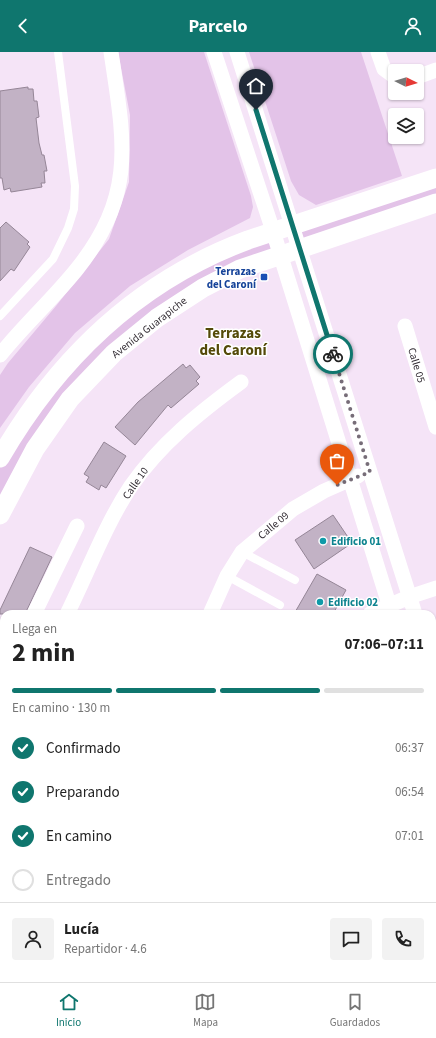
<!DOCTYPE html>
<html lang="es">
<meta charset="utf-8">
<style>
body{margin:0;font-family:"Source Sans 3",sans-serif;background:#f2f2f2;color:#222;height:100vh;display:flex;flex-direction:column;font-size:15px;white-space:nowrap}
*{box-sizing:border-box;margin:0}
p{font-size:13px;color:#767676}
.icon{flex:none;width:22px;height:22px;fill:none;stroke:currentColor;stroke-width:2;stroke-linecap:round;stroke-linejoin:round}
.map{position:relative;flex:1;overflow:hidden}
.details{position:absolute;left:0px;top:558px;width:436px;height:372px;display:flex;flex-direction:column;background:#fff;border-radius:12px 12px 0 0;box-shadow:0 1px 3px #0004}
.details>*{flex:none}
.needle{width:26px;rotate:95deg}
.fabs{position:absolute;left:388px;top:12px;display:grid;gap:8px}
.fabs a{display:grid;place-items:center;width:36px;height:36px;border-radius:4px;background:#fff;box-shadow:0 1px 3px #0004;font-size:20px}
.pin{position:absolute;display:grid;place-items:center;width:34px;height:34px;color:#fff;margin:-41px -17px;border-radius:50% 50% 50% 0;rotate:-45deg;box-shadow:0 0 4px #0007}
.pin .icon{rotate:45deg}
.courier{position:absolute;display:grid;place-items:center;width:40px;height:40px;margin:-20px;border:3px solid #0f766e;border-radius:50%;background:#fff;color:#222;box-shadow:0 1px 5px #0007}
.overview em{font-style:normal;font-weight:700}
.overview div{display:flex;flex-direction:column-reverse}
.overview{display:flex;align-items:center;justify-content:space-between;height:68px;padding:0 12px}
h1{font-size:26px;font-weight:700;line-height:30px}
.bar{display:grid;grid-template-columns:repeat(4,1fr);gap:6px 4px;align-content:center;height:48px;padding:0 12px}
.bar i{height:5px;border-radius:3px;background:#e0e0e0}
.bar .current{background:#0f766e}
.bar p{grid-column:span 4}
.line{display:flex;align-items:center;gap:10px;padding:0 12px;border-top:1px solid #e0e0e0}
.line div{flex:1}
.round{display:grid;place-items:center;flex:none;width:42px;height:42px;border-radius:4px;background:#f2f2f2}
ol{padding:0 12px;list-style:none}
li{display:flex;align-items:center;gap:12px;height:44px}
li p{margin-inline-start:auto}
li .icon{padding:4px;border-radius:50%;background:#0f766e;color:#fff;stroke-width:4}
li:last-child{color:#767676}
li i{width:22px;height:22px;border:2px solid #e0e0e0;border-radius:50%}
header{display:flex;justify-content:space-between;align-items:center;height:52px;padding:0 12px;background:#0f766e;color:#fff;font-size:18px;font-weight:700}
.tab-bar{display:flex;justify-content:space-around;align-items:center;height:56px;border-top:1px solid #e0e0e0;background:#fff;font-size:11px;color:#767676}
.tab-bar a{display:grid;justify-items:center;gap:2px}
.tab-bar .current{color:#0f766e}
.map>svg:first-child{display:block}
.green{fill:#e3c3e8}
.building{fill:#c2b2c5;stroke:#958697}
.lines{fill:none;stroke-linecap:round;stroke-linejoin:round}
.service{stroke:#fff;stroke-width:8}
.minor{stroke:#fff;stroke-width:15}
.tertiary{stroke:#fff;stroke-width:19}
.done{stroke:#776d78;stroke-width:4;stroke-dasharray:0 7.2}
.route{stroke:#0f766e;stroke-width:5}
.transit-dot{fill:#1a4fb4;stroke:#fff;stroke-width:1.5}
.culture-dot{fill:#0f9aa8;stroke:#fff;stroke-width:1.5}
.labels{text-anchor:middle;stroke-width:3;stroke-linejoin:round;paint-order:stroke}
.transit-label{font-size:11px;font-weight:bold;fill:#164399;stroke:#fff;text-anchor:end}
.street-label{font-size:11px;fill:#332d34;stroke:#fff}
.culture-label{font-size:11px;font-weight:bold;fill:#0d838f;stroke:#fff;text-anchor:start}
.district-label{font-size:15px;font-weight:bold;fill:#544a09;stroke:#fff}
</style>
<header><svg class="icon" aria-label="back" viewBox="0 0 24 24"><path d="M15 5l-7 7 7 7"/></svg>Parcelo<svg class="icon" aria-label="person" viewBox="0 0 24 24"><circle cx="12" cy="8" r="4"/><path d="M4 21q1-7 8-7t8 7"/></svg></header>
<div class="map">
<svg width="436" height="930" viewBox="0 0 436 930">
<rect width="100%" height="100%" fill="#f5e4f7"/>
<path class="green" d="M 118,0 L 204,0 L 251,144 L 253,155 L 250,166 L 188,198 L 130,234 L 75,281 L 29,335 L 0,376 L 0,323 L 8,311 L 56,254 L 109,187 L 129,130 L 130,63 Z
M 249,0 L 361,0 L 402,124 L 316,153 L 299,143 L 291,129 Z
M 436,126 L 436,151 L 300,196 L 292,173 Z
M 261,183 L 280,203 L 240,217 L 91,323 L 0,463 L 0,406 L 117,263 Z"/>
<path class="building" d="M 28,35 L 28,37 L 33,37 L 34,49 L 37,49 L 39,65 L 36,66 L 39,91 L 42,103 L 44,103 L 47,119 L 44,119 L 45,131 L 41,131 L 42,135 L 11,140 L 10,136 L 4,138 L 2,126 L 0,126 L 0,39 Z
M 6,170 L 29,190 L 27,192 L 30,195 L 14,219 L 11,217 L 0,229 L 0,176 Z
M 183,312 L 186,316 L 190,313 L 200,325 L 196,329 L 199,332 L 171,356 L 168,353 L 135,393 L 115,375 L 138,350 Z
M 104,390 L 126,404 L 106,436 L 101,433 L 99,438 L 86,430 L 89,425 L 84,422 Z
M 333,463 L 352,491 L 314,517 L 295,488 Z
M 30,495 L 52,505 L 25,562 L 0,562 L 0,558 Z
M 317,522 L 346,538 L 333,562 L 294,562 Z"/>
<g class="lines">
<path class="service" d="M 0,264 L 53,207 L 68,176 L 74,157 L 75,134 L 58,0
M 242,500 L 295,528
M 227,524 L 280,553"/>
<path class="minor" d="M 214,0 L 273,179 L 392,562
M 237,0 L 415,562
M 378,0 L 384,17 L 395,25
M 417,25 L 436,18
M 405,274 L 436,375
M 0,303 C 24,273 53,247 77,217 C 137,142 124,88 111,0
M 34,562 L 77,474
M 67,562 C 88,520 105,473 131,434 C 160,392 200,360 241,330
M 210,562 L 227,524 L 242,500 L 293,457 L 324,439 L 358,424
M 370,562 L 409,545 L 436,536
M 432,616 L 436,629
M 0,633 L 4,625
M 432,688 L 436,700
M 0,700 L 4,692
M 432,721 L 436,712
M 432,902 L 436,893
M 147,926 L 156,930
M 0,927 L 6,930
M 44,930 L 46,926
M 186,930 L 188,926
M 334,930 L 336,926
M 419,930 L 421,926"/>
<path class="tertiary" d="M 0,406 C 58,306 138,229 248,188 L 436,126
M 0,463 L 35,397 L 70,347 L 114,301 L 157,266 L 203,236 L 240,217 L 436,151"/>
</g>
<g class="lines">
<path class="done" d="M 333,302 L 370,420 L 337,433"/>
<path class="route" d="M 256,58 L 333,302"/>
</g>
<rect class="transit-dot" x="260" y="221" width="8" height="8" rx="2"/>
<g class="culture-dot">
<circle cx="323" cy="489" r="4"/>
<circle cx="320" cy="550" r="4"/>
</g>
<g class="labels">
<g class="transit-label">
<text x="256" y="223">Terrazas<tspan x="256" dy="13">del Caroní</tspan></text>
</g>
<g class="street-label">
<text transform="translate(149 275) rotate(-38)" y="4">Avenida Guarapiche</text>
<text transform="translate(417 313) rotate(73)" y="4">Calle 05</text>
<text transform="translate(135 431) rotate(-55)" y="4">Calle 10</text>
<text transform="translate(273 473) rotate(-40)" y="4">Calle 09</text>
</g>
<g class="culture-label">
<text x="331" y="493">Edificio 01</text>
<text x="328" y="554">Edificio 02</text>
</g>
<g class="district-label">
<text x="233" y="286">Terrazas<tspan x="233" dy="17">del Caroní</tspan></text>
</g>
</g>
</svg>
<div class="fabs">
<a><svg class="needle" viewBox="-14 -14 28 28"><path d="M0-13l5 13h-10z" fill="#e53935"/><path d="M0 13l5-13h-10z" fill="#767676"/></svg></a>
<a><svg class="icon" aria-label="layers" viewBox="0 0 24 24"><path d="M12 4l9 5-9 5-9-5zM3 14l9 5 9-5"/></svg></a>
</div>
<div class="pin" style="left:337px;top:433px;background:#ea580c"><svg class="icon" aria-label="bag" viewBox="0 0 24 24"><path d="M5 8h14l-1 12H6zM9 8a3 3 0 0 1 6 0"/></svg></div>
<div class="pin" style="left:256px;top:58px;background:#1f2937"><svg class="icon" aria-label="home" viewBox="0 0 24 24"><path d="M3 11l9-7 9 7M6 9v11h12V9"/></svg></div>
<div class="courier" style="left:333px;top:302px"><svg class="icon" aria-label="bike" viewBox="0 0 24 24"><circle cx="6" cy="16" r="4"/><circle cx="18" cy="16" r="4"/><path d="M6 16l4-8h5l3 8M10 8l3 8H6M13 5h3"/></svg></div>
<section class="details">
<div class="overview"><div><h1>2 min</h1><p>Llega en</p></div><em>07:06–07:11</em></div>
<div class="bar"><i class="current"></i><i class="current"></i><i class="current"></i><i></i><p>En camino · 130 m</p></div>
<ol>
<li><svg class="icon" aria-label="check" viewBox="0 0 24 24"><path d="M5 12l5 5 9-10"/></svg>Confirmado<p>06:37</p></li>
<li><svg class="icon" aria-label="check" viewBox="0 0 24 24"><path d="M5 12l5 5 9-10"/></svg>Preparando<p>06:54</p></li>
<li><svg class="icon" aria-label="check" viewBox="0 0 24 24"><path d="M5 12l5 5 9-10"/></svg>En camino<p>07:01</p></li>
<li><i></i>Entregado</li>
</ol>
<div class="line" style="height:72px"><a class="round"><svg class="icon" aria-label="person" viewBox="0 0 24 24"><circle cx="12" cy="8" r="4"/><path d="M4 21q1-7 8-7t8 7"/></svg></a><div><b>Lucía</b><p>Repartidor · 4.6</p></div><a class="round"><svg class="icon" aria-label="chat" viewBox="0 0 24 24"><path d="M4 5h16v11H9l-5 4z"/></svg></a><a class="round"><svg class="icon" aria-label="phone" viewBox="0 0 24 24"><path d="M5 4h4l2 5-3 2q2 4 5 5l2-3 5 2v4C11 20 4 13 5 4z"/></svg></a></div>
</section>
</div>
<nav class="tab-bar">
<a class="current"><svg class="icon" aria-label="home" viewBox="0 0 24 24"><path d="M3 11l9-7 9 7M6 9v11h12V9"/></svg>Inicio</a>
<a><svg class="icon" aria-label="map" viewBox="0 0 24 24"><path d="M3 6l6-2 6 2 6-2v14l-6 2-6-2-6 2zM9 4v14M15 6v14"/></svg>Mapa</a>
<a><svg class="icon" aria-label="saved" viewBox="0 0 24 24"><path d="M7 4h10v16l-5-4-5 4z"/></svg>Guardados</a>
</nav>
